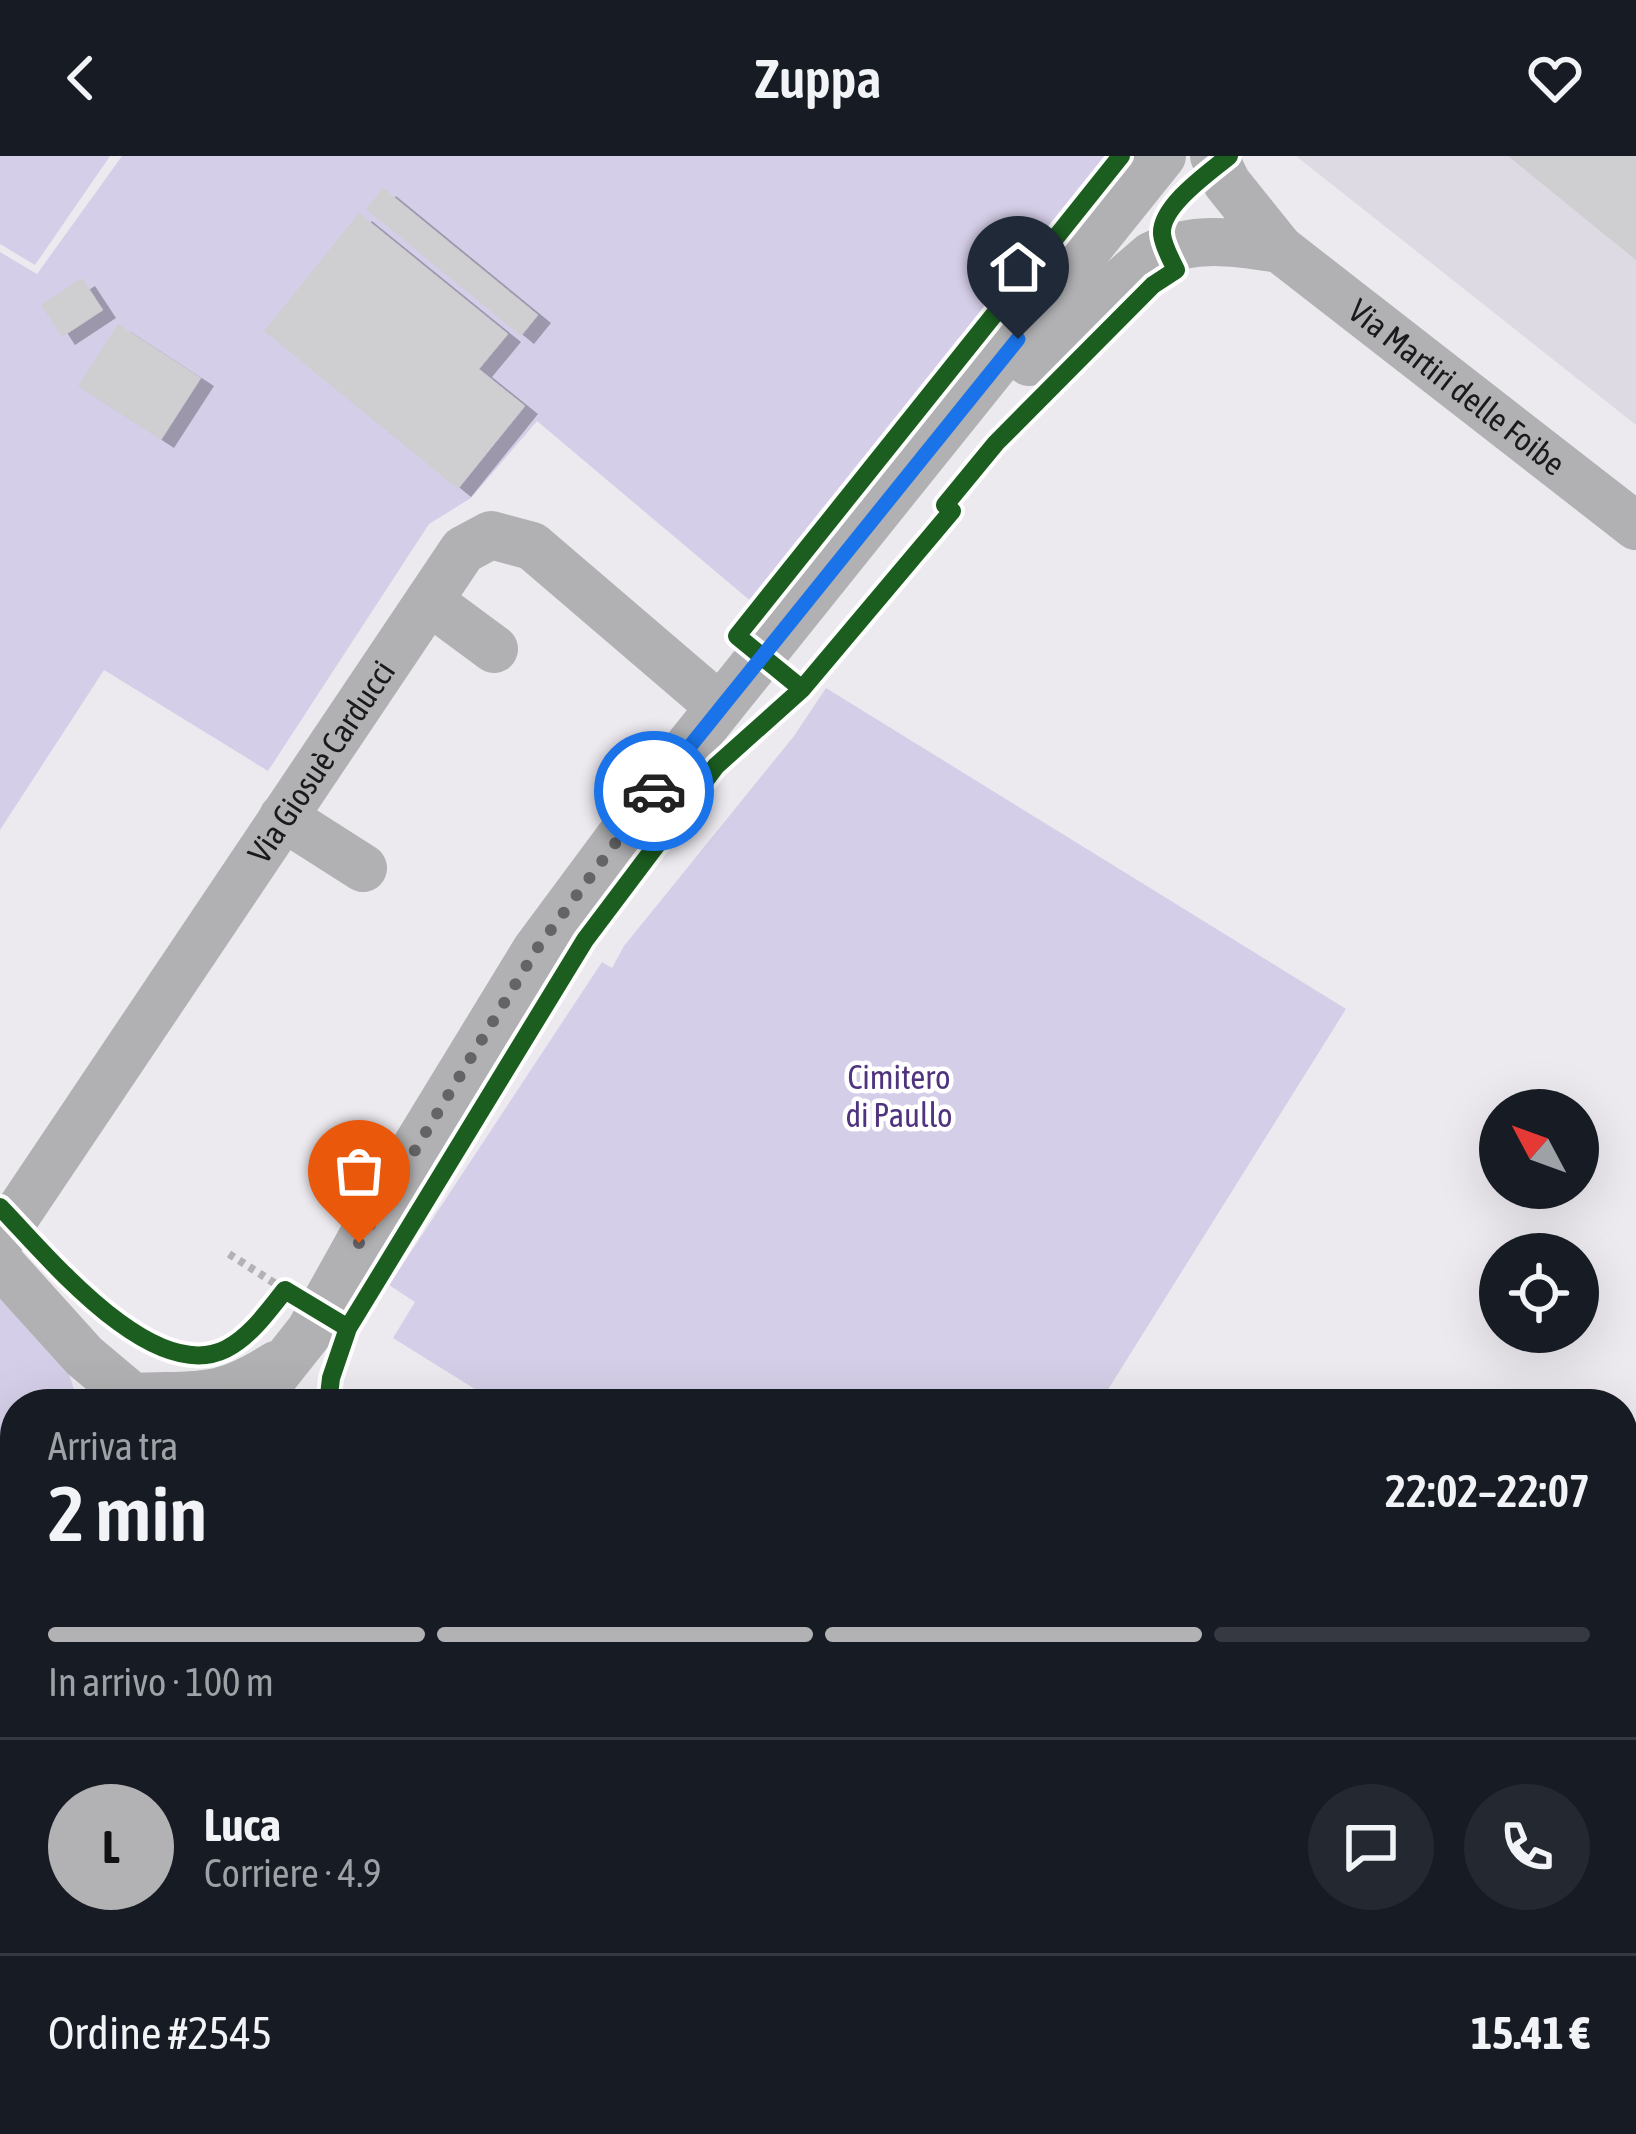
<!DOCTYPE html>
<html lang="it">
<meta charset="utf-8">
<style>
body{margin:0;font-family:"Asap Condensed",sans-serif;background:#242831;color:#f1f3f6;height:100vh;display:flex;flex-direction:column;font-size:45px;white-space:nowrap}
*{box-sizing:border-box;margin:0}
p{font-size:39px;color:#9ea1a6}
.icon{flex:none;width:66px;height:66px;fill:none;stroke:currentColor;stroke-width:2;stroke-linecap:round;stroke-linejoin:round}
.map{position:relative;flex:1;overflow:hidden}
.details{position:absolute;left:0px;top:1233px;width:1638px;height:747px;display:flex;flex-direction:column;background:#171b24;border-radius:48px 48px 0 0;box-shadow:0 12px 48px #0002}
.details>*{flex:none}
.needle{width:78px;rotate:311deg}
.controls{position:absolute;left:1479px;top:933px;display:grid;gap:24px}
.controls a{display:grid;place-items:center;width:120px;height:120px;border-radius:50%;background:#171b24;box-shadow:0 12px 48px #0002;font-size:60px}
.pin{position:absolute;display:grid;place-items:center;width:102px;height:102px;color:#fff;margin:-123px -51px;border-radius:50% 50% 50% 0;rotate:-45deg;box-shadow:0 0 12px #0007}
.pin .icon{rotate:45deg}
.courier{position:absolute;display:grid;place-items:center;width:120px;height:120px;margin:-60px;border:9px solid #1a73e8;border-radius:50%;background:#fff;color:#222;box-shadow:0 3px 15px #0007}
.head em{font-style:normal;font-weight:600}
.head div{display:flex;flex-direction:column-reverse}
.head{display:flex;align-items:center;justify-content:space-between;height:204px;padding:0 48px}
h1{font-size:78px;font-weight:600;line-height:90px}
.bar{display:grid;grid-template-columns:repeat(4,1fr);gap:18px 12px;align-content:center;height:144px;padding:0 48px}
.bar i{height:15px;border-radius:9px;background:#363941}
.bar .on{background:#b2b2b5}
.bar p{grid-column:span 4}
.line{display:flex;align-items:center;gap:30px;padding:0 48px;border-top:3px solid #363941}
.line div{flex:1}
.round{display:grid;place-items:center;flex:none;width:126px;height:126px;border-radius:63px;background:#242831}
header{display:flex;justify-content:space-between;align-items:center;height:156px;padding:0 48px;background:#171b24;font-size:54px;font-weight:600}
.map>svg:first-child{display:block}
.built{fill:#dddae4}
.green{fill:#d5cee8}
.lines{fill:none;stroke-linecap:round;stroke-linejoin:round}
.stream{stroke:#d6c8f7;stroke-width:12}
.building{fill:#cfced1;filter:url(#shadow)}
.path{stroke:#b2b1b4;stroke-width:8;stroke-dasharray:6 6;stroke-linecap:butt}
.minor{stroke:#b1b1b3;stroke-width:48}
.cycleway-casing{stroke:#fff;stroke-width:26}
.cycleway{stroke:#1b5e20;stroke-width:18}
.done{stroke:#646366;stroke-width:12;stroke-dasharray:0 21.6}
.route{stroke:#1a73e8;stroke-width:15}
.labels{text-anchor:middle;stroke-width:9;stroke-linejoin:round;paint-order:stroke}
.street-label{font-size:33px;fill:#1a1a1c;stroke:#fff}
.park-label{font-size:33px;fill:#4f337f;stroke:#fff}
</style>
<header><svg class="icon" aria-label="back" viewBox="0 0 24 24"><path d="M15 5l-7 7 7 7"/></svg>Zuppa<svg class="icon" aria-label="heart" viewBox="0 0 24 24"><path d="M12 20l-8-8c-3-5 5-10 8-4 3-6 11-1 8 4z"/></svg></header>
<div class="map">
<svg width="1636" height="1978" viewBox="0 0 1636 1978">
<defs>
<filter id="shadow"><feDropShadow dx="13" dy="8" stdDeviation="0" flood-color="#0004"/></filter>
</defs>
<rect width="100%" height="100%" fill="#eceaef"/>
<path class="built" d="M 1296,0 L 1636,0 L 1636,269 Z"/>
<path class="green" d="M 0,0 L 110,0 L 35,109 L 0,88 Z
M 122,0 L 1106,0 L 753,447 L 537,265 L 471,342 L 429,368 L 268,615 L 104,514 L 0,674 L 0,96 L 37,118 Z
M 826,532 L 1346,853 L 1099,1248 L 499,1248 L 393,1182 L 415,1146 L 389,1129 L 602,806 L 612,812 L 624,790 L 794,580 Z
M 0,1131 L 58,1186 L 79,1248 L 15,1248 L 15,1508 L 0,1498 Z"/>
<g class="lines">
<path class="stream" d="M 393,1243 L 400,1248
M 1285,1965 L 1287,1978"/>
</g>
<path class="building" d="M 1508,0 L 1636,0 L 1636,104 Z
M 383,32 L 538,159 L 521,180 L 366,53 Z
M 359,57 L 508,178 L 479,213 L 525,250 L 458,333 L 264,175 Z
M 82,122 L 103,154 L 62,181 L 41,149 Z
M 118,168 L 201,222 L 161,284 L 78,230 Z
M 96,1965 L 365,1965 L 356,1978 L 115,1978 Z
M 516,1965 L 571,1965 L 599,1978 L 510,1978 Z"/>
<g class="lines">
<path class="path" d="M 229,1098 L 285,1134"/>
<g class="minor">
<path id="s1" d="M 1214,0 L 1227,27 L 1280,93 L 1636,370"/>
<path d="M 1029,206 L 1151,100 C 1193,79 1235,86 1280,93"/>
<path d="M 429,445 L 494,493"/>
<path d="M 283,661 L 363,712"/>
<path id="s2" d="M 0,1084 L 463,394 L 491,379 L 532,390 L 720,551"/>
<path d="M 0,1107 L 84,1200 L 141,1248"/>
<path d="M 133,1241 C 199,1238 218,1246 276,1209"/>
<path d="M 252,1248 L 310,1175 L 378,1053 L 536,794 L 668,616 L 1162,0"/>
<path d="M 0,1654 L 15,1637"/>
<path d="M 0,1853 L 15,1823"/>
<path d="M 712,1965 L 730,1978"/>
<path d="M 422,1978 L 428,1965"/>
</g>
<defs>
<path id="cycleway" d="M 802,533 L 737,480 L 1121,0
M 0,1051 C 46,1098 152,1230 226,1193 C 251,1180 268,1155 285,1134 L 348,1172
M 328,1248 L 331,1222 L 348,1172 L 585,784 L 716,610 L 802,533 L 952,355 L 945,349 L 996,287 L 1153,129 L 1176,114 C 1171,103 1163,90 1162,78 C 1160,50 1210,16 1229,0"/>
</defs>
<use href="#cycleway" class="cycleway-casing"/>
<use href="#cycleway" class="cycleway"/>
</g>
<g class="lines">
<path class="done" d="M 359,1087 L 536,794 L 654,635"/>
<path class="route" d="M 654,635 L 1018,183"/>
</g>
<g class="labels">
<g class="street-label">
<text dy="12" stroke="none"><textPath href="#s1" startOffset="339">Via Martiri delle Foibe</textPath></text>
<text dy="12" stroke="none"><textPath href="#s2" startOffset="576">Via Giosuè Carducci</textPath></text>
</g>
<g class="park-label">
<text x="899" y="933">Cimitero<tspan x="899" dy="38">di Paullo</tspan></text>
</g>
</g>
</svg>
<div class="controls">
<a><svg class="needle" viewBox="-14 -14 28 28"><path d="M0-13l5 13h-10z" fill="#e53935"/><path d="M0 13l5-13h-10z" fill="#9ea1a6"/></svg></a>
<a><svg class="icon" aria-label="locate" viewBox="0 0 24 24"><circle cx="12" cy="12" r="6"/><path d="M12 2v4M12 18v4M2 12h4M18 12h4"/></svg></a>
</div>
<div class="pin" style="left:359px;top:1087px;background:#ea580c"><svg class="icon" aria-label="bag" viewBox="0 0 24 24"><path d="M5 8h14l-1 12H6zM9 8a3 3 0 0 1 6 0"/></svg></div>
<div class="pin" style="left:1018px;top:183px;background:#1f2937"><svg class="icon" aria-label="home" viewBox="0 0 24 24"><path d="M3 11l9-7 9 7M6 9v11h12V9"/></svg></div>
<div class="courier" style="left:654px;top:635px"><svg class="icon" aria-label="car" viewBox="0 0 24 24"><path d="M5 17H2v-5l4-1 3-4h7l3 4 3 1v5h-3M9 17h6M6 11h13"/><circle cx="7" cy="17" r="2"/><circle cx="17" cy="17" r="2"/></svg></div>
<section class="details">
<div class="head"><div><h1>2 min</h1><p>Arriva tra</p></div><em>22:02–22:07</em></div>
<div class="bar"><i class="on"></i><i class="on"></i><i class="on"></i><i></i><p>In arrivo · 100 m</p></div>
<div class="line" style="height:216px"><b class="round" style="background:#b2b2b5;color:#111">L</b><div><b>Luca</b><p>Corriere · 4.9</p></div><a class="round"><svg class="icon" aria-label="chat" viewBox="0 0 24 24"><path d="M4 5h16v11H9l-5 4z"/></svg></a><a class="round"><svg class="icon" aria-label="phone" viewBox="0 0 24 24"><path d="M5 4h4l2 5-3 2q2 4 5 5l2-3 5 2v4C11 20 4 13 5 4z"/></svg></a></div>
<div class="line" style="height:156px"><div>Ordine #2545</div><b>15.41 €</b></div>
</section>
</div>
